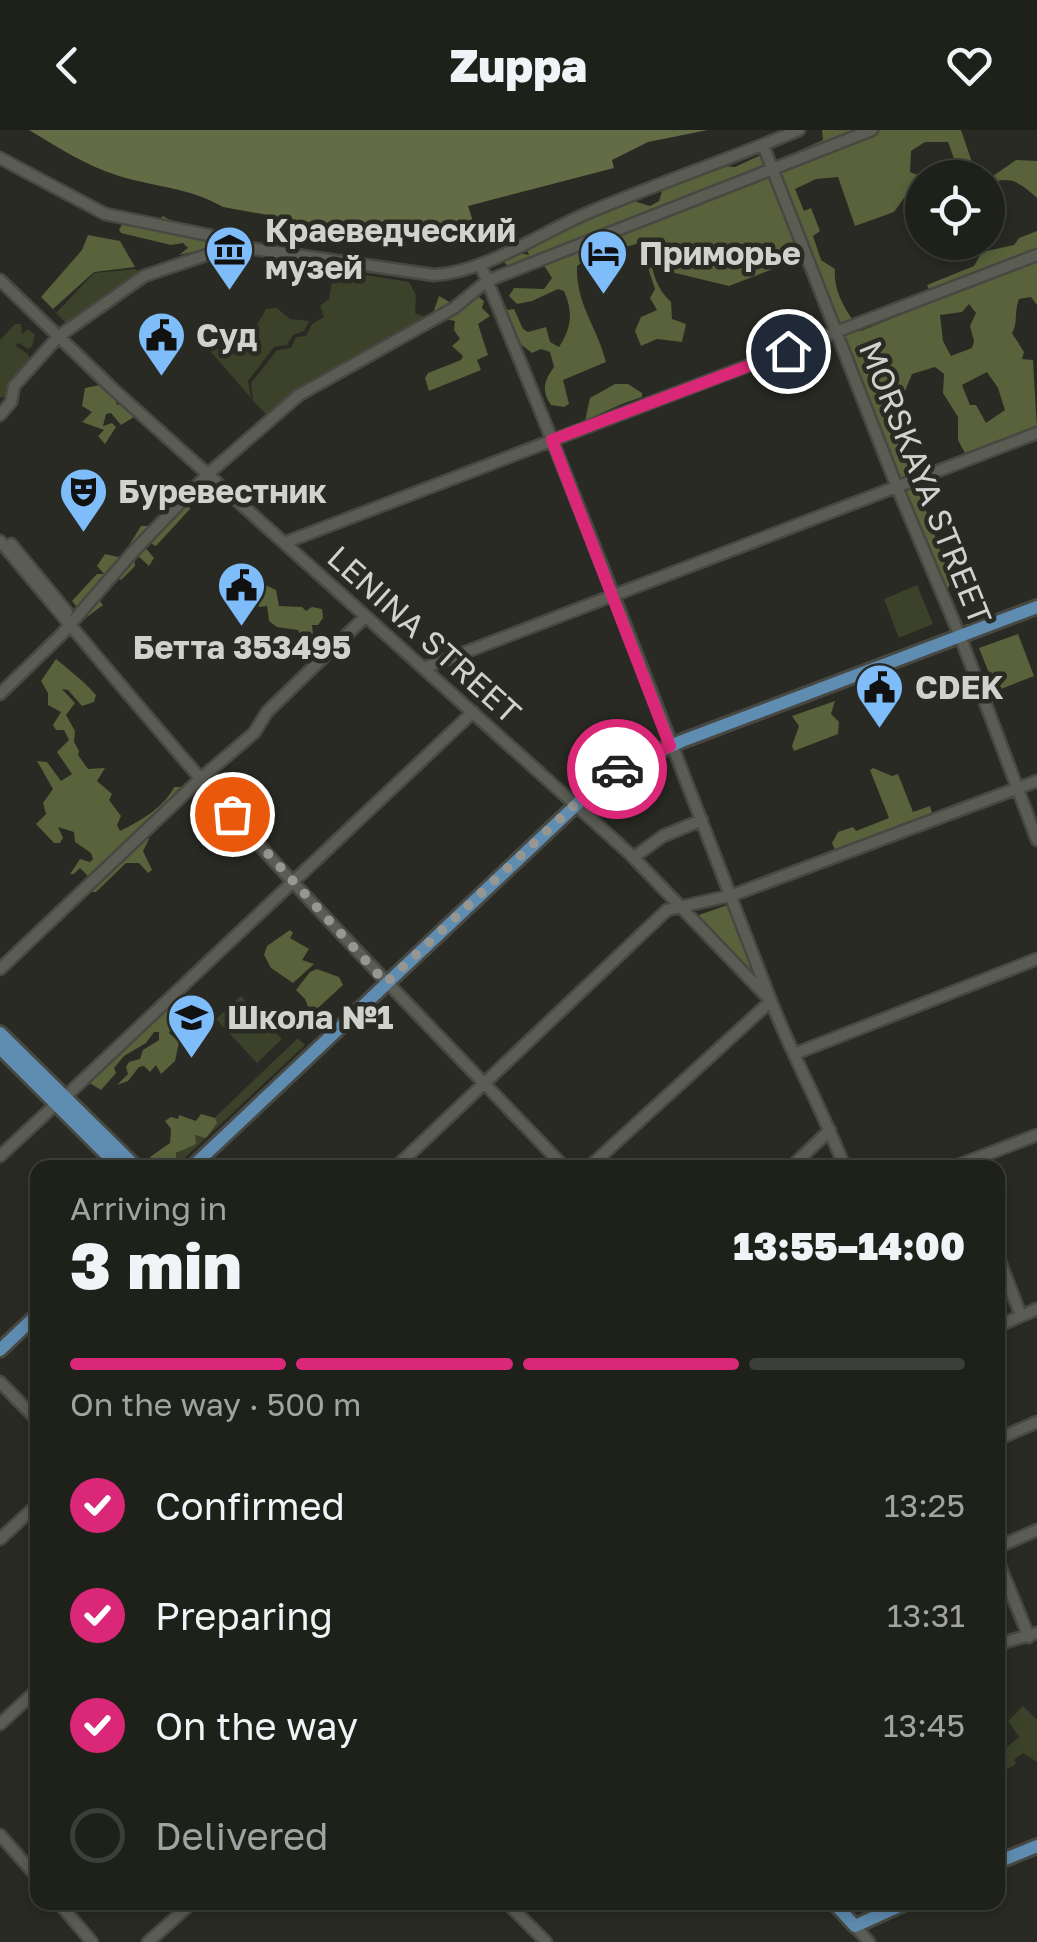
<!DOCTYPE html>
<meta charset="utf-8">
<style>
body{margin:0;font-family:"Golos Text",sans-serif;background:#262823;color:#f1f3f6;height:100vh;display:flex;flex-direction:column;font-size:38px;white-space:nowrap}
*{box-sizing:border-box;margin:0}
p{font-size:32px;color:#a1a3a2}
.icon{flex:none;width:55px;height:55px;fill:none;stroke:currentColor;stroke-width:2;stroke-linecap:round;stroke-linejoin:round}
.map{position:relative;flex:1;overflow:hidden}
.drawer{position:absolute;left:30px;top:1030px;width:975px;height:750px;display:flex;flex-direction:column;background:#1e201a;border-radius:20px;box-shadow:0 5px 15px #0003,0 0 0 2px #3c3e39}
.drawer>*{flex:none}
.controls{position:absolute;left:905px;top:30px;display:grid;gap:20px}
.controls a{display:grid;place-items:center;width:100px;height:100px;border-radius:50%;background:#1e201a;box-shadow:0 5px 15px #0003,0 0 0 2px #3c3e39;font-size:50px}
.pin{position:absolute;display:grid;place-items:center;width:85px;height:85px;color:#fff;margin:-42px;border:5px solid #fff;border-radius:50%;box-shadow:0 2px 10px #0007}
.courier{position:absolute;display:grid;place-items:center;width:100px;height:100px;margin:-50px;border:8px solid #db2777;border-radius:50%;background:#fff;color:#222;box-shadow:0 2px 12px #0007}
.overview em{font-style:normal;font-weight:800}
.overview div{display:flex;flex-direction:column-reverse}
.overview{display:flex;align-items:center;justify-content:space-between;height:170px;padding:0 40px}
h1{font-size:65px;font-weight:800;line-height:75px}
.bar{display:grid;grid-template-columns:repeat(4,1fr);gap:15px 10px;align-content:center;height:120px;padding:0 40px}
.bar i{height:12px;border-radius:8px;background:#3c3e39}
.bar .on{background:#db2777}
.bar p{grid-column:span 4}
ol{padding:0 40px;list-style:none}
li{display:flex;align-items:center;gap:30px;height:110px}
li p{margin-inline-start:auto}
li .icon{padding:10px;border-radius:50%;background:#db2777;color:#fff;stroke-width:4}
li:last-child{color:#a1a3a2}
li i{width:55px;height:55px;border:5px solid #3c3e39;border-radius:50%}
header{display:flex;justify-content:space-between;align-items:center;height:130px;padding:0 40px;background:#1e201a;font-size:45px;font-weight:800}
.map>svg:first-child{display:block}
.green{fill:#3c4129}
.forest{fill:#59623a;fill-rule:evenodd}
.water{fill:#646c45}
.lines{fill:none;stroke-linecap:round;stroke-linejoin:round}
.minor-casing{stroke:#474842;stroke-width:15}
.major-casing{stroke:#474842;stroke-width:18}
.minor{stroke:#5b5d55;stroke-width:10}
.major{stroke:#5f8cb1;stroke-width:12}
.done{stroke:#969792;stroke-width:10;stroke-dasharray:0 18}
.route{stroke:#db2777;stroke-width:12}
.labels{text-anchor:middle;stroke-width:9;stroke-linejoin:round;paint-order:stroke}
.poi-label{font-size:32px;font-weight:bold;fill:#d1d2cd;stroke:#282a23;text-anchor:start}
.street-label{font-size:32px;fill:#d1d2cd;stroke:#282a23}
</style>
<header><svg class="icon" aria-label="back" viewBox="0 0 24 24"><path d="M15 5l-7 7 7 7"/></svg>Zuppa<svg class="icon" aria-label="heart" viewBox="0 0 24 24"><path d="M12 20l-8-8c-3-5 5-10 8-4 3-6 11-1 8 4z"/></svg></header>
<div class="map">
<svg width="1037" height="1812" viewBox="0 0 1037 1812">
<rect width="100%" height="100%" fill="#282a23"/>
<path class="green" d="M 136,139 L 140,145 L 69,196 L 56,183 L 94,143 Z
M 334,140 L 409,152 L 416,165 L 415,183 L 428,188 L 298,261 L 268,286 L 253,271 L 251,253 L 277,220 L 291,218 L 296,207 L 306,206 L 312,194 L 324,187 L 320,176 L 329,169 Z
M 277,178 L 290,189 L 309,191 L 304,201 L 293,205 L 287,215 L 274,217 L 248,251 L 251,268 L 204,214 C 246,213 245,218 266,179 Z
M 15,194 L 21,194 L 22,204 L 28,199 L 35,205 L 32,216 L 28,219 L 19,213 L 15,215 L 29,225 L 29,233 L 11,265 L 0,268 L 0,210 Z
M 917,455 L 933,494 L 899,508 L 884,469 Z
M 241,866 L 282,909 L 257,933 L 216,889 Z
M 298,908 L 305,915 L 175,1037 L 162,1038 Z
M 1023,1576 L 1037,1590 L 1037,1632 L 1023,1623 L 1014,1630 L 1016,1634 L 998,1644 L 998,1625 L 1019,1607 L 1008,1591 Z"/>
<path class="forest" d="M 822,0 L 961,0 L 975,41 L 993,46 L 1016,30 L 1037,31 L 1037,68 C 1021,53 1009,44 988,55 L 988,48 L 934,47 L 958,40 L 948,12 L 925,12 L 911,21 L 910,42 L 923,47 L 922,70 L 914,74 L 904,68 L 894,82 L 855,96 L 838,47 L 816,49 L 795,59 L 804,81 L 811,78 L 820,101 L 813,106 L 821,130 L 835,139 C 833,162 847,183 861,201 L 934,171 L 927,155 L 974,136 L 982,122 L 1014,115 L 1019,108 L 1037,101 L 1037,175 L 1031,167 L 1019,169 C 1014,181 1018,194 1012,203 L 1024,222 L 1022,229 L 1033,230 L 1037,299 L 967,327 L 958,310 L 958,287 L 943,263 L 944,244 L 935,237 L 912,244 L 901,271 L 890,276 L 912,346 L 900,353 L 810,125 L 729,156 L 671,142 L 663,114 L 652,115 C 648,134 656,159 671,172 L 672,189 L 686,194 L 682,212 L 657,209 L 641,216 L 635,201 L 641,187 L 657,180 L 650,168 L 655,159 L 640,113 L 592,126 L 577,136 C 576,175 597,196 606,232 L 563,250 L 569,274 L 564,277 L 551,275 C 541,260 544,251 554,237 L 550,222 L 541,219 L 532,223 L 519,213 L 510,191 L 503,196 L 498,194 L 494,177 L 501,173 L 508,180 L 514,179 L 523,199 L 528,202 L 546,197 L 550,212 L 559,217 C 572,197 573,182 564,161 L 558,159 L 532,171 L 517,174 L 509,166 L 514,158 L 544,159 L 552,148 L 538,126 L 508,136 L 500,128 L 508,121 L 529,125 L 526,118 L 533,104 L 570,84 L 624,68 L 650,76 L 659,71 L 664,55 L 710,35 L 735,37 L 765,23 L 773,39 L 787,26 L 823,10 ZM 969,174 L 976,183 L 970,196 L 974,211 L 972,218 L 951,226 L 943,211 L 940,185 L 962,182 ZM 987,242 L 998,258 L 1005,280 L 986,293 L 976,275 L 970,275 L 962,255 Z
M 163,86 L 207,111 L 206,119 L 179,125 L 188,118 L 183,113 L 171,115 L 121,103 L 119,100 L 126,87 L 157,92 Z
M 88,105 L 120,111 L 135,137 L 94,142 L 53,179 L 41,167 L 82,120 Z
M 476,165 L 484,171 L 482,178 L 490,186 L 478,194 L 488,225 L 477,230 L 481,240 L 429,261 L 425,248 L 428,243 L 461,230 L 463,226 L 452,216 L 460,209 L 454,200 L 455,191 L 435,187 L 433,183 L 439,166 L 458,177 Z
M 111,253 L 117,275 L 124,273 L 136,278 L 134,287 L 121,295 L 111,283 L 106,284 L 103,296 L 112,293 L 116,297 L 105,314 L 98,306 L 104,300 L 82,292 L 92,282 L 82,276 L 85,258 Z
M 615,254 L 628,254 L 642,263 L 642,267 C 622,273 604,282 585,291 L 590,268 Z
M 189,350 L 200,359 L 210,358 L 212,365 L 206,371 L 194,363 L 189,370 L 190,379 L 156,416 L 148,412 L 144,416 L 154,428 L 149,436 L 138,426 L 138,422 L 134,425 L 135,436 L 121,450 L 116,445 L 96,466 L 103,475 L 79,493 L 77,477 L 72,471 L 97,444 L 104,444 L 97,436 L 105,424 L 118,427 L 123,425 L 141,396 L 155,396 L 165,381 L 162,377 L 174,370 Z
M 917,356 L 948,442 L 950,455 L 946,460 L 905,362 Z
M 244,448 L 250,456 L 259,452 L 276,460 L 279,476 L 302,477 L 306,481 L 312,477 L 322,479 L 323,488 L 318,495 L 312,495 L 313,504 L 302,509 L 298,500 L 277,497 L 269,491 L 267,476 L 259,477 L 256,469 L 251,473 L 244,467 L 245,458 L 238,452 Z
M 1018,504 L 1034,546 L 996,561 L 979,518 Z
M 56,529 C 71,542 82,549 96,565 L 94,572 L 82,576 L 68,560 L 62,559 L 75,573 L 66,585 L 75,601 L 74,612 L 79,621 L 78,625 L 88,639 L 105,638 L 97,651 L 112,664 L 109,670 L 121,686 L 117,695 L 120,701 C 141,691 165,676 174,657 L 182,657 L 184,662 L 143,709 L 149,709 L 143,721 L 152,740 L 148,743 L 139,733 L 126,733 L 96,762 L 89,762 L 90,759 L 114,735 L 94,740 L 89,747 L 80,738 L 74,744 L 70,744 L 80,729 L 90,732 L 93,729 L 91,723 L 75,712 L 74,702 L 58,697 L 63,708 L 60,713 L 54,713 L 36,694 L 46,684 L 43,673 L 53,659 L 37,631 L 47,632 L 61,651 L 72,644 L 57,622 L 69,610 L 64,600 L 56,600 L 53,595 L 61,582 L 48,575 L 48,563 L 41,551 Z
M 835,571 L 831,584 L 839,592 L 838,604 L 794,621 L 792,616 L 799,596 L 792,586 Z
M 873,638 L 892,646 L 898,644 L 913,682 L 930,676 L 932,683 L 835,720 L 832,713 L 838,702 L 853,697 L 856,701 L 889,688 L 870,640 Z
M 730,774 L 756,850 L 696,786 Z
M 290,800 L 293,803 L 290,808 L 309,819 L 302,830 L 314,834 L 293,853 L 271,838 L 264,825 L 267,816 Z
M 317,839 L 339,847 L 343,855 L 308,887 L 310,894 L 301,902 L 295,901 L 293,895 L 309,879 L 305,869 L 296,860 L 310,842 Z
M 178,862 L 188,868 L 184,876 L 177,877 L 171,885 L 174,893 L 169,903 L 179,912 L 175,931 L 161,944 L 156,935 L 150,942 L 144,936 L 139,937 L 128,951 L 117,955 L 128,944 L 126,937 L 129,932 L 140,929 L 143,920 L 159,910 L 159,902 L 154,902 L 146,913 L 124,926 L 114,938 L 116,943 L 101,960 L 88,952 L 101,937 L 105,937 L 155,886 L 161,885 Z
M 201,984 L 215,988 L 217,993 L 206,1008 L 195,1005 L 196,1014 L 176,1023 L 176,1037 L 152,1034 L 150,1027 L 170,1013 L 171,999 L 165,991 L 171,987 L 178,989 L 179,985 L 196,991 Z"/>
<path class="water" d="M 29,0 L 708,0 L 648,12 L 612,30 L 614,38 L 468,76 L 476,101 L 449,110 L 408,110 L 223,77 C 191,58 155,57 119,46 C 86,36 58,17 29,0 Z"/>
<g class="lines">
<defs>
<path id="minor" d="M 763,15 L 897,357 L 960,506 L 1037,710
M 0,28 L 105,84 L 208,105 L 234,116 L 434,145 C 486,142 540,103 590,82 C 659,53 730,29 799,0
M 481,136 C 582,379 676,625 771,871 C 793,927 823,981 845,1038
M 0,150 L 113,259 L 630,724 L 771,871
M 0,285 L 11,272 L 14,256 L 59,206 L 144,146 L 233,116
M 0,411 C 83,510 165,610 251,706 C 353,820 460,927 565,1038
M 284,413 L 1037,125
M 11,414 L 67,482
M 424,538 L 1037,303
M 0,564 L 61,505 L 132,423 L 208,344 L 299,265 L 454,178 L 487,151 L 872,0
M 634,727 L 663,706 L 702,690
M 0,839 L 200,649 L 254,603 L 267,582 L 365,487
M 794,924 L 1037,829
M 65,967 L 473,582
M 0,1026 L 56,974
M 395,1038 L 667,780 L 733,765 L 1037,651
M 588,1038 L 771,871
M 790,1038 L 830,1000
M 951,1038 L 1037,1005
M 998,1126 L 1021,1186
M 998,1196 L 1037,1179
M 0,1252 L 38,1291
M 998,1309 L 1037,1292
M 0,1409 L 38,1374
M 998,1417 L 1037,1400
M 998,1431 L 1029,1507
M 998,1514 L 1037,1503
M 0,1594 L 38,1559
M 0,1705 L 38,1748
M 58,1772 L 92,1812
M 506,1772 L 546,1812
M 855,1796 L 869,1812
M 148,1812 L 193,1772"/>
<path id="major" d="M 0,903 L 137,1038
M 0,918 L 120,1038
M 191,1038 L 610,643 L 682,611 L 1037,477
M 0,1220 L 38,1184
M 998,1732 L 1037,1716
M 833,1772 L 855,1796 L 908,1772"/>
</defs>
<use href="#minor" class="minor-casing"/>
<use href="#major" class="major-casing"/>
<use href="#minor" class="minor"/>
<use href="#major" class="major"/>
</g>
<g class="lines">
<path class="done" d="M 232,684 L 386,853 L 600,651 L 617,639"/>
<path class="route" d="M 617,639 L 670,616 L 552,310 L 788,221"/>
</g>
<defs>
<symbol id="museum-pin" viewBox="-11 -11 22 30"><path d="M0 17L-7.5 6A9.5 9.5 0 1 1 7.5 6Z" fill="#7ebdf9" stroke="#282a23"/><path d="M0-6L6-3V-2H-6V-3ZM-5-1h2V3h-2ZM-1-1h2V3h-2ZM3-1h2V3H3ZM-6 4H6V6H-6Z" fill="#111"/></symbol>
<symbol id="hotel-pin" viewBox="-11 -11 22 30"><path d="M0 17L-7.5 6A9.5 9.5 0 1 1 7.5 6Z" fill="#7ebdf9" stroke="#282a23"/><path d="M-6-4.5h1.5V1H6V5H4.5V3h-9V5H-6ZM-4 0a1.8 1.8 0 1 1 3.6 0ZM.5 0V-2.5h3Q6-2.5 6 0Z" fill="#111"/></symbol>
<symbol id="civic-pin" viewBox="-11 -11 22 30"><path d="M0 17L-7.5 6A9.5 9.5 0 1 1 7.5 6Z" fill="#7ebdf9" stroke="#282a23"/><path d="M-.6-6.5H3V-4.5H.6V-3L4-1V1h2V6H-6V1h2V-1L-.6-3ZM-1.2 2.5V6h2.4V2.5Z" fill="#111"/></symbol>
<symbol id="theatre-pin" viewBox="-11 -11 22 30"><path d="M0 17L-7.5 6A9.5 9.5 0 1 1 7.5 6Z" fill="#7ebdf9" stroke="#282a23"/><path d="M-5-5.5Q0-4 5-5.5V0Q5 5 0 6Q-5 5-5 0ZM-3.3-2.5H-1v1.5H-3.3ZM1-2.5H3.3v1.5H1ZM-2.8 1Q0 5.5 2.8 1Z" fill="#111"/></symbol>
<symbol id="school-pin" viewBox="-11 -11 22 30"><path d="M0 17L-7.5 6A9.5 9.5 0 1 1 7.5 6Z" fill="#7ebdf9" stroke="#282a23"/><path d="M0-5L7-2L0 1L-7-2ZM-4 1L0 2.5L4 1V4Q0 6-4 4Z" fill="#111"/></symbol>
</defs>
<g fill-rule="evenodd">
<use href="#museum-pin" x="202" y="92" width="55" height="75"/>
<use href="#hotel-pin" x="576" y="96" width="55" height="75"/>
<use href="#civic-pin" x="134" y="178" width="55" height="75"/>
<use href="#theatre-pin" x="56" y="334" width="55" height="75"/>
<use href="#civic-pin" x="214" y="428" width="55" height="75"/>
<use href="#civic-pin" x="852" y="530" width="55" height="75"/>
<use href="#school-pin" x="164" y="860" width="55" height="75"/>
</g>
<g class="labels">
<g class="poi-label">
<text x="265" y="112">Краеведческий<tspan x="265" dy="37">музей</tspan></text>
<text x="639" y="135">Приморье</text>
<text x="196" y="217">Суд</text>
<text x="118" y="373">Буревестник</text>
<text x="242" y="529" text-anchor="middle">Бетта 353495</text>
<text x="915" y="569">CDEK</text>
<text x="227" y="899">Школа №1</text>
</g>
<g class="street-label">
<text transform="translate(925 353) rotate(68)" y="11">MORSKAYA STREET</text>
<text transform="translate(424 505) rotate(42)" y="11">LENINA STREET</text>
</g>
</g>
</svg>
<div class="controls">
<a><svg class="icon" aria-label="locate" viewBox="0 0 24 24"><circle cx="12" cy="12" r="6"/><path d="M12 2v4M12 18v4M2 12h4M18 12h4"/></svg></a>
</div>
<div class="pin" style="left:232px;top:684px;background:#ea580c"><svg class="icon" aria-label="bag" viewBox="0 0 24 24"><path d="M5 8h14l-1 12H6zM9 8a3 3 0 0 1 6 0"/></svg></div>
<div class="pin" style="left:788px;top:221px;background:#1f2937"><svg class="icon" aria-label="home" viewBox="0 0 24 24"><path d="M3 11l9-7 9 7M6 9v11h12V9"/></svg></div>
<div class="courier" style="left:617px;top:639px"><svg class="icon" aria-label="car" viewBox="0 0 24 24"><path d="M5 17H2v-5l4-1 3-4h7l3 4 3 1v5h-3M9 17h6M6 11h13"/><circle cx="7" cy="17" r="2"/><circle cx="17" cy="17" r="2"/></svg></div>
<section class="drawer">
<div class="overview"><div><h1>3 min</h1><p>Arriving in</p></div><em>13:55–14:00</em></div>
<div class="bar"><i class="on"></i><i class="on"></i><i class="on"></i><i></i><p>On the way · 500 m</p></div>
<ol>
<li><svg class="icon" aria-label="check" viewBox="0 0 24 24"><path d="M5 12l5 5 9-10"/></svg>Confirmed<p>13:25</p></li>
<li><svg class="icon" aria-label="check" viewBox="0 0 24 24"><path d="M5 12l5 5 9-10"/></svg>Preparing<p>13:31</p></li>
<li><svg class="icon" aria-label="check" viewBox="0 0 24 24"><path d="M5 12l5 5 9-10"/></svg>On the way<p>13:45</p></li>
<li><i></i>Delivered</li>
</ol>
</section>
</div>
